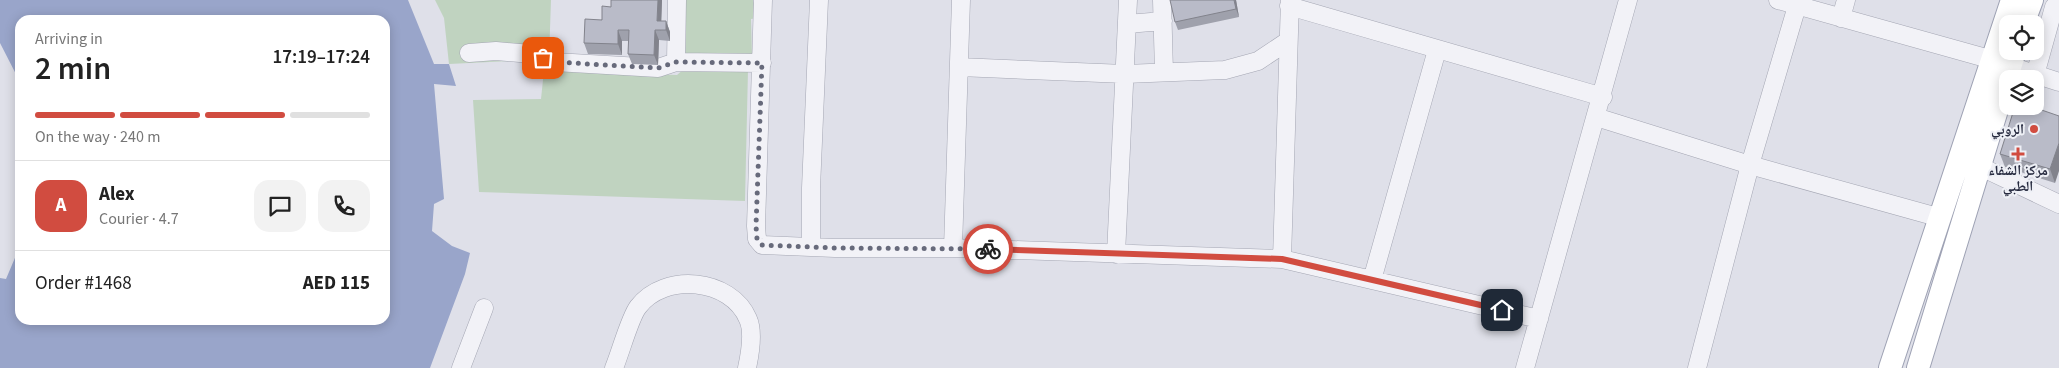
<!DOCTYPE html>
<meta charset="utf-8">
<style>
body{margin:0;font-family:"Source Sans 3","Noto Naskh Arabic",sans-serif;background:#f2f2f2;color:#222;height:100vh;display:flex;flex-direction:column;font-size:19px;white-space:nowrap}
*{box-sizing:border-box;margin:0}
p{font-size:16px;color:#767676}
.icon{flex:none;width:28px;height:28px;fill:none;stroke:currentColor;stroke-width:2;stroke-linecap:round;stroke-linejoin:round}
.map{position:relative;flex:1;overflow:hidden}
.sheet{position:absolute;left:15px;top:15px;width:375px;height:310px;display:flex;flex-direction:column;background:#fff;border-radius:15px;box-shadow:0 2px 12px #0003}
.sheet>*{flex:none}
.tools{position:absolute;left:1999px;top:15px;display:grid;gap:10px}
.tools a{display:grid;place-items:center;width:45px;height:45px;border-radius:10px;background:#fff;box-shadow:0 2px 12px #0003;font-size:25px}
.pin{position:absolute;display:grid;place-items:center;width:42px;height:42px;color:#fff;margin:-21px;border-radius:10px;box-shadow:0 2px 8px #0006}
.courier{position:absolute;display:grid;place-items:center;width:50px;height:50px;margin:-25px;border:4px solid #d14c40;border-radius:50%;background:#fff;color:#222;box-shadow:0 1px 6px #0007}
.head em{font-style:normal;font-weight:600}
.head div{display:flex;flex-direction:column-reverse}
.head{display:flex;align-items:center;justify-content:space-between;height:85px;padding:0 20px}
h1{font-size:32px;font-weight:600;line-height:38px}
.bar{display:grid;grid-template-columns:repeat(4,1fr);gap:8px 5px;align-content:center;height:60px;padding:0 20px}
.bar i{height:6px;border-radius:4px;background:#e0e0e0}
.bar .current{background:#d14c40}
.bar p{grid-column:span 4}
.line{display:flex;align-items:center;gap:12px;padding:0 20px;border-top:1px solid #e0e0e0}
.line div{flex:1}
.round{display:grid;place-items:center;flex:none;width:52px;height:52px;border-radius:15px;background:#f2f2f2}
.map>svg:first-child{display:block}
.green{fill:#c0d3c0}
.water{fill:#99a5ca}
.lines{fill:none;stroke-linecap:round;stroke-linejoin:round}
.minor-casing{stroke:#a4a6b3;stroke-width:19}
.major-casing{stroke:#9ea2b4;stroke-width:24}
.minor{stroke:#f2f2f7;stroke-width:18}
.major{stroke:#fff;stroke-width:22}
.wall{fill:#9fa1ac}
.shaded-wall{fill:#82838c}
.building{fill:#b9bbc8;stroke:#82838c}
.done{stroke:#676a7b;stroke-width:5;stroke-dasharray:0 9}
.route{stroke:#d14c40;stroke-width:6}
.poi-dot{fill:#d14c40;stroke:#eef0f6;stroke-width:2}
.labels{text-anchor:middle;stroke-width:4;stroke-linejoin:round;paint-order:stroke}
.poi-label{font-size:14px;font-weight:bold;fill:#272b40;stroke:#eef0f6;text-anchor:end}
</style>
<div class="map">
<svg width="2059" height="368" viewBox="0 0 2059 368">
<rect width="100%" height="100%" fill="#dfe0e9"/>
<path class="green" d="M 435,0 L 551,0 L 549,59 L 449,64 L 444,18 Z
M 673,0 L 753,0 L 758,18 L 751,19 L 752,55 L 682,53 Z
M 685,68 L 748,70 L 745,201 L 479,192 L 473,100 L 541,99 L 544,70 L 677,75 Z"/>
<path class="water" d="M 0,0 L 408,0 L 434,64 L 449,64 L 456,86 L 434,84 L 444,199 L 434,204 L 432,231 L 452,246 L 470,253 L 465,274 L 430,368 L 0,368 L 0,278 L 6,279 L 20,246 L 20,320 L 385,320 L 385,20 L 20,20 L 20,82 L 0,43 Z"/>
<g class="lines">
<defs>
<path id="minor" d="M 763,0 L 756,226 L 757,239 L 762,245 L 835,248 L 953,248 L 1282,259 L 1539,319
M 1162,0 L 1164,72
M 1778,0 L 1993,60
M 1289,6 L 1603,97
M 1841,18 L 1846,0
M 1127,24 L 1163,21
M 469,53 L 496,51 L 531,54 L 555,62 L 658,68 L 676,62 L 762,63
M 676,62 L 677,0
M 2010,66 L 2059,82
M 959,67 L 1125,74 L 1225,70 L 1258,61 L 1288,41
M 2035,75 L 2054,7 L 2059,1
M 1596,117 L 1750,165 L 1941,218
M 1979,166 L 2059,204
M 811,246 L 811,188 L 819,0
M 953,248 L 961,0
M 1116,254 L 1128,0
M 1282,259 L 1290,0
M 1372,280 L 1437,50
M 461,368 L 484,308
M 614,368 C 620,354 630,317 638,307 C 664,272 731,278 748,319 C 754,332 750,354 747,368
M 1525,368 L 1628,0
M 1697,368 L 1750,165 L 1797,6"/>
<path id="major" d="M 2023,24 L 2032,0
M 1890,368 L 2012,0
M 1918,368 L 2015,51"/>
</defs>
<use href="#minor" class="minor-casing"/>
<use href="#major" class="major-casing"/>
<use href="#minor" class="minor"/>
<use href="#major" class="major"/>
</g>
<path class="wall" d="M 662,0 L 661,21 L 666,21 L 670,32 L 670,41 L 659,40 L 658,65 L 632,64 L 628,54 L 629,41 L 622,41 L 622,55 L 588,54 L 584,43 L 611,7 Z
M 1236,0 L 1239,17 L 1178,30 L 1175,22 Z
M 2059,116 L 2055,183 L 2005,167 L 2000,154 Z"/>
<path class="shaded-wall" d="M 658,0 L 662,0 L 661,31 L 657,21 Z
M 1234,0 L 1236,0 L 1239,17 L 1236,9 Z
M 666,21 L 670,32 L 670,41 L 666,30 Z
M 618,30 L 622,41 L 622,55 L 618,44 Z
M 655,30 L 659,40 L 658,65 L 654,55 Z
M 2059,143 L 2059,171 L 2055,183 L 2050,169 Z"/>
<path class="building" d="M 611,0 L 658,0 L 657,21 L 666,21 L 666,30 L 655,30 L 654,55 L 628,54 L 629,30 L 618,30 L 618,44 L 584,43 L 585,19 L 602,20 L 602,6 L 611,7 Z
M 1170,0 L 1234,0 L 1236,9 L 1175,22 Z
M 2015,106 L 2030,106 L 2059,116 L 2059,143 L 2050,169 L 2000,154 Z"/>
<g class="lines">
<path class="done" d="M 543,58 L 555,62 L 658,68 L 676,62 L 762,63 L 756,226 L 757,239 L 762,245 L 835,248 L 988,249"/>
<path class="route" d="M 988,249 L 1282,259 L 1502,310"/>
</g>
<g class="poi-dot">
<circle cx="2034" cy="129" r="5"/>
<path d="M2015.5 146.5h5v5h5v5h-5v5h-5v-5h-5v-5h5z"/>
</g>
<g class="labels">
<g class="poi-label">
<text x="2024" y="134">الروبي</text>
<text x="2018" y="175" text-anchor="middle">مركز الشفاء<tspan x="2018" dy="16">الطبي</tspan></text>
</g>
</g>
</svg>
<div class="tools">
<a><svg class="icon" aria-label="locate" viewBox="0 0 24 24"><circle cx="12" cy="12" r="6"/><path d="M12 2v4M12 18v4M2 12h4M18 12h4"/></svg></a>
<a><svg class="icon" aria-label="layers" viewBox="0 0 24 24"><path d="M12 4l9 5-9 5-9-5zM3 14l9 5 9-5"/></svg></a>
</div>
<div class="pin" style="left:543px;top:58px;background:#ea580c"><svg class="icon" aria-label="bag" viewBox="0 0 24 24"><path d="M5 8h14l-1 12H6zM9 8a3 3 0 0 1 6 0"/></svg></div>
<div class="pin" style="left:1502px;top:310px;background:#1f2937"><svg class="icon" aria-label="home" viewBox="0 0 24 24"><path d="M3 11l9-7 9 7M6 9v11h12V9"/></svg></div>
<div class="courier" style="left:988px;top:249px"><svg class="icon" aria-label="bike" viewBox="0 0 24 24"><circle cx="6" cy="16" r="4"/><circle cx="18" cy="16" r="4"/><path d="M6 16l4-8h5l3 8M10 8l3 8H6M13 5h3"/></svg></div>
<section class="sheet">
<div class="head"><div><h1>2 min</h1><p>Arriving in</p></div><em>17:19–17:24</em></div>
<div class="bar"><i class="current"></i><i class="current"></i><i class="current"></i><i></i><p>On the way · 240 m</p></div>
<div class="line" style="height:90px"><b class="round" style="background:#d14c40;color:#fff">A</b><div><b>Alex</b><p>Courier · 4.7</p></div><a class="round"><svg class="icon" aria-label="chat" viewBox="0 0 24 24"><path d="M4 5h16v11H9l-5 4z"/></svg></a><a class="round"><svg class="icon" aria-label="phone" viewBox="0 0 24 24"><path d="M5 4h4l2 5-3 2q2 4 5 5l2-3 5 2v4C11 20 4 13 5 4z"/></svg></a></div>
<div class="line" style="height:65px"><div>Order #1468</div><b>AED 115</b></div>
</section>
</div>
